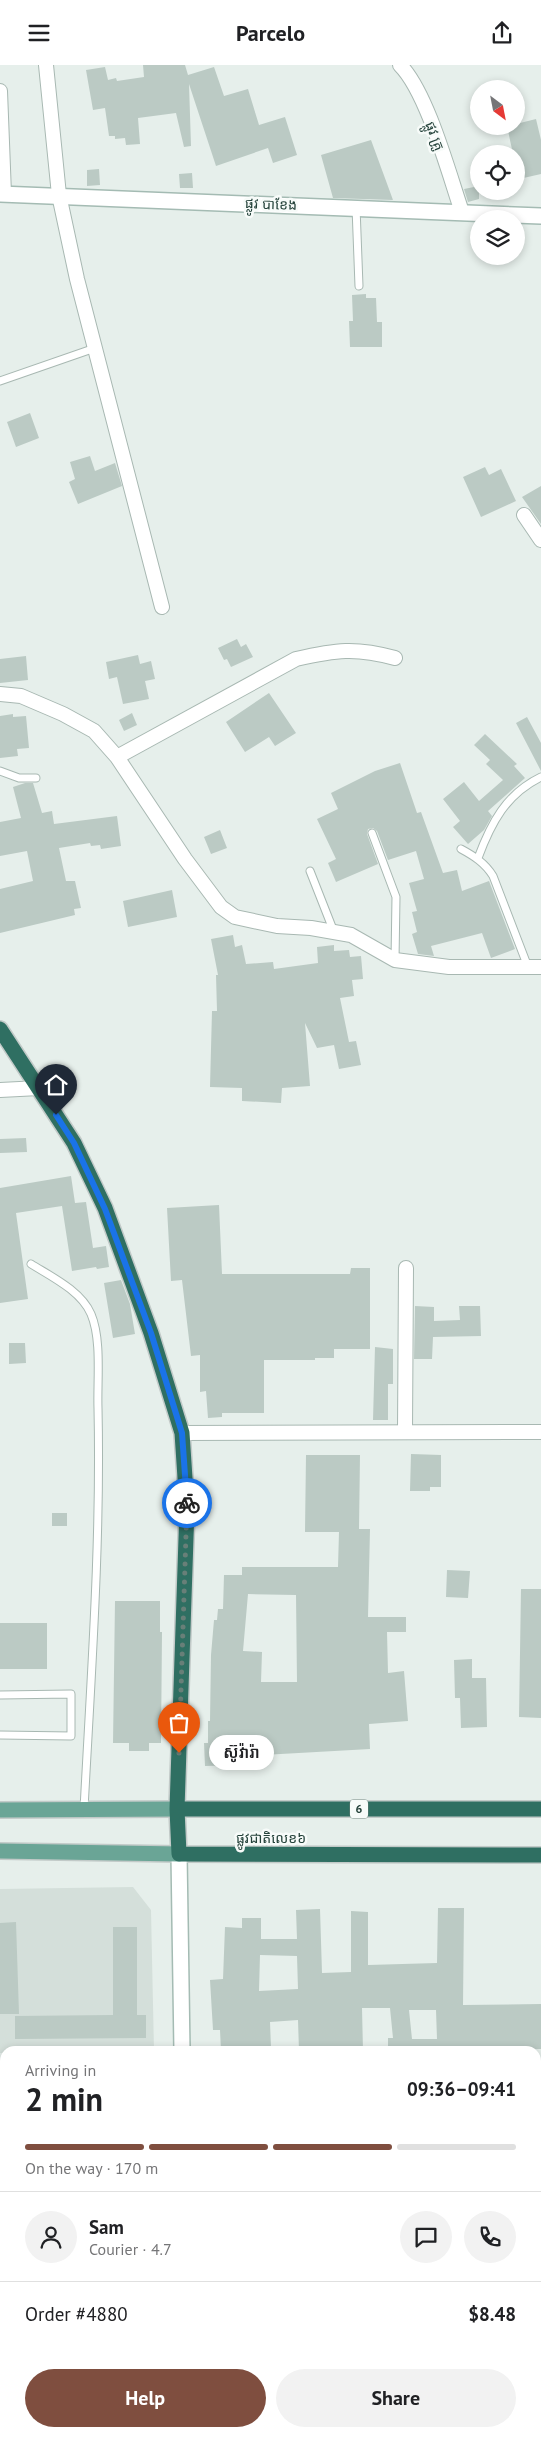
<!DOCTYPE html>
<meta charset="utf-8">
<style>
body{margin:0;font-family:"PT Sans","Noto Sans Khmer",sans-serif;background:#f2f2f2;color:#202124;height:100vh;display:flex;flex-direction:column;font-size:19px;white-space:nowrap}
*{box-sizing:border-box;margin:0}
p{font-size:16px;color:#757577}
.icon{flex:none;width:28px;height:28px;fill:none;stroke:currentColor;stroke-width:2;stroke-linecap:round;stroke-linejoin:round}
.map{position:relative;flex:1;overflow:hidden}
.drawer{position:absolute;left:0px;top:1981px;width:541px;height:391px;display:flex;flex-direction:column;background:#fff;border-radius:15px 15px 0 0;box-shadow:0 2px 8px #0003}
.drawer>*{flex:none}
.needle{width:32px;rotate:148deg}
.controls{position:absolute;left:470px;top:15px;display:grid;gap:10px}
.controls a{display:grid;place-items:center;width:55px;height:55px;border-radius:50%;background:#fff;box-shadow:0 2px 8px #0003;font-size:25px}
.pin{position:absolute;display:grid;place-items:center;width:42px;height:42px;color:#fff;margin:-51px -21px;border-radius:50% 50% 50% 0;rotate:-45deg;box-shadow:0 0 5px #0007}
.pin .icon{rotate:45deg}
.courier{position:absolute;display:grid;place-items:center;width:50px;height:50px;margin:-25px;border:4px solid #1a73e8;border-radius:50%;background:#fff;color:#222;box-shadow:0 1px 6px #0007}
.bubble{position:absolute;height:35px;border-radius:18px;background:#fff;box-shadow:0 2px 8px #0003;font-size:16px;font-weight:600;line-height:35px;text-align:center}
.headline em{font-style:normal;font-weight:600}
.headline div{display:flex;flex-direction:column-reverse}
.headline{display:flex;align-items:center;justify-content:space-between;height:85px;padding:0 25px}
h1{font-size:32px;font-weight:600;line-height:38px}
.bar{display:grid;grid-template-columns:repeat(4,1fr);gap:8px 5px;align-content:center;height:60px;padding:0 25px}
.bar i{height:6px;border-radius:4px;background:#e0e0e0}
.bar .on{background:#7f4e3f}
.bar p{grid-column:span 4}
.line{display:flex;align-items:center;gap:12px;padding:0 25px;border-top:1px solid #e0e0e0}
.line div{flex:1}
.round{display:grid;place-items:center;flex:none;width:52px;height:52px;border-radius:26px;background:#f2f2f2}
.action{display:flex;gap:10px;margin-top:auto;padding:10px 25px}
.action a{flex:1;height:58px;border-radius:30px;background:#7f4e3f;color:#fff;font-size:20px;font-weight:600;line-height:58px;text-align:center}
.action a+a{background:#f2f2f2;color:#202124}
header{display:flex;justify-content:space-between;align-items:center;height:65px;padding:0 25px;background:#fff;font-size:22px;font-weight:600}
.map>svg:first-child{display:block}
.built{fill:#d4dfda}
.building{fill:#bbcac4;fill-rule:evenodd}
.lines{fill:none;stroke-linecap:round;stroke-linejoin:round}
.lane-casing{stroke:#a8b8b2;stroke-width:9}
.street-casing{stroke:#a8b8b2;stroke-width:16}
.secondary-casing{stroke:#a4bbb3;stroke-width:18}
.primary-casing{stroke:#c2cac8;stroke-width:18}
.highway-casing{stroke:#c2cac8;stroke-width:18}
.lane{stroke:#fff;stroke-width:7}
.street{stroke:#fff;stroke-width:14}
.secondary{stroke:#fff;stroke-width:15}
.primary{stroke:#6aa596;stroke-width:15}
.highway{stroke:#2f6f62;stroke-width:15}
.done{stroke:#687f78;stroke-width:5;stroke-dasharray:0 9}
.route{stroke:#1a73e8;stroke-width:6}
.labels{text-anchor:middle;stroke-width:5;stroke-linejoin:round;paint-order:stroke}
.shield{fill:#f7fbf9;stroke:#637a73;stroke-width:1}
.shield-label{font-size:12px;font-weight:bold;fill:#24423a}
.street-label{font-size:14px;fill:#24423a;stroke:#f7fbf9}
</style>
<header><svg class="icon" aria-label="menu" viewBox="0 0 24 24"><path d="M4 6h16M4 12h16M4 18h16"/></svg>Parcelo<svg class="icon" aria-label="share" viewBox="0 0 24 24"><path d="M12 15V3M7 8l5-5 5 5M5 13v7h14v-7"/></svg></header>
<div class="map">
<svg width="541" height="2372" viewBox="0 0 541 2372">
<rect width="100%" height="100%" fill="#e6efeb"/>
<path class="built" d="M 133,1822 L 151,1845 L 154,1986 L 0,1988 L 0,1824 Z"/>
<path class="building" d="M 143,0 L 185,0 L 188,10 L 214,2 L 224,31 L 248,24 L 259,60 L 285,52 L 297,90 L 273,98 L 268,83 L 216,101 L 189,19 L 191,81 L 184,82 L 176,48 L 138,53 L 140,79 L 126,80 L 125,73 L 115,74 L 115,71 L 109,71 L 105,43 L 93,45 L 86,5 L 105,2 L 108,15 L 116,13 L 117,16 L 144,12 Z
M 536,54 L 541,75 L 541,109 L 519,114 L 516,89 L 513,89 L 507,61 L 516,61 L 516,59 Z
M 371,75 L 393,135 L 333,133 L 321,90 Z
M 99,104 L 100,120 L 87,121 L 87,105 Z
M 192,108 L 193,123 L 180,123 L 179,109 Z
M 479,121 L 479,134 L 468,137 L 464,124 Z
M 366,229 L 366,233 L 376,233 L 377,257 L 382,257 L 382,282 L 350,282 L 349,256 L 353,256 L 352,230 Z
M 30,348 L 39,373 L 16,382 L 7,357 Z
M 90,391 L 95,406 L 115,398 L 122,421 L 78,439 L 69,417 L 75,414 L 70,397 Z
M 485,402 L 489,410 L 501,404 L 516,436 L 481,452 L 463,412 Z
M 541,421 L 541,459 L 522,432 Z
M 237,574 L 241,582 L 246,579 L 253,592 L 231,602 L 227,594 L 224,595 L 218,583 Z
M 138,590 L 140,599 L 151,596 L 155,614 L 145,616 L 149,634 L 123,639 L 117,612 L 109,614 L 106,597 Z
M 26,591 L 28,615 L 0,618 L 0,594 Z
M 269,628 L 296,668 L 275,681 L 269,672 L 245,687 L 226,657 Z
M 132,648 L 137,660 L 124,666 L 119,655 Z
M 13,649 L 13,652 L 26,651 L 29,683 L 17,684 L 18,691 L 0,693 L 0,651 Z
M 527,652 L 541,678 L 541,706 L 516,658 Z
M 485,669 L 517,699 L 514,701 L 525,713 L 488,746 L 492,751 L 484,765 L 468,779 L 453,762 L 460,756 L 443,734 L 464,717 L 479,736 L 503,715 L 486,699 L 490,695 L 474,680 Z
M 400,698 L 417,748 L 421,747 L 443,808 L 457,805 L 462,826 L 489,816 L 515,884 L 491,893 L 482,868 L 431,881 L 434,891 L 418,889 L 412,869 L 417,867 L 412,847 L 417,846 L 409,818 L 424,814 L 416,786 L 388,795 L 377,766 L 373,763 L 368,764 L 367,769 L 378,799 L 336,817 L 328,798 L 336,794 L 317,754 L 338,744 L 331,728 L 375,706 Z
M 25,718 L 33,718 L 42,748 L 52,746 L 54,759 L 117,751 L 121,781 L 101,784 L 100,780 L 91,781 L 90,778 L 59,783 L 66,816 L 75,816 L 81,843 L 74,844 L 75,850 L 0,868 L 0,824 L 33,816 L 27,786 L 0,791 L 0,757 L 21,753 L 13,722 Z
M 220,765 L 227,783 L 211,789 L 204,772 Z
M 172,825 L 177,852 L 128,862 L 123,836 Z
M 233,870 L 235,882 L 242,880 L 246,899 L 273,897 L 274,904 L 318,898 L 317,882 L 334,880 L 334,886 L 349,885 L 350,892 L 361,891 L 363,914 L 352,915 L 354,931 L 340,933 L 349,977 L 356,976 L 361,1000 L 339,1004 L 334,980 L 317,983 L 305,958 L 310,1021 L 282,1023 L 281,1038 L 242,1036 L 242,1023 L 210,1022 L 212,946 L 217,946 L 216,910 L 218,910 L 211,874 Z
M 26,1073 L 27,1087 L 0,1088 L 0,1074 Z
M 71,1111 L 75,1138 L 86,1137 L 93,1183 L 106,1181 L 109,1202 L 97,1204 L 96,1202 L 72,1206 L 62,1141 L 16,1148 L 28,1234 L 0,1238 L 0,1123 Z
M 219,1140 L 222,1209 L 350,1209 L 351,1203 L 370,1203 L 370,1284 L 334,1284 L 334,1293 L 315,1293 L 315,1295 L 264,1295 L 264,1348 L 222,1348 L 222,1352 L 208,1353 L 206,1326 L 200,1327 L 200,1290 L 191,1291 L 182,1215 L 171,1216 L 167,1143 Z
M 121,1215 L 130,1239 L 135,1269 L 113,1273 L 104,1218 Z
M 415,1241 L 434,1242 L 434,1256 L 460,1255 L 459,1241 L 480,1241 L 481,1271 L 433,1272 L 432,1294 L 414,1294 Z
M 9,1278 L 25,1278 L 26,1298 L 9,1299 Z
M 375,1282 L 393,1284 L 393,1319 L 388,1319 L 388,1355 L 373,1355 Z
M 411,1389 L 441,1390 L 441,1422 L 430,1422 L 430,1426 L 410,1426 Z
M 306,1390 L 360,1390 L 359,1464 L 370,1464 L 368,1552 L 406,1552 L 406,1567 L 387,1567 L 388,1608 L 404,1606 L 408,1656 L 369,1659 L 370,1684 L 245,1691 L 245,1700 L 205,1701 L 204,1678 L 208,1678 L 208,1656 L 210,1656 L 211,1590 L 214,1555 L 217,1555 L 218,1544 L 223,1544 L 224,1510 L 242,1510 L 242,1502 L 338,1502 L 339,1467 L 305,1467 ZM 248,1529 L 296,1530 L 297,1617 L 261,1617 L 262,1587 L 243,1586 Z
M 52,1448 L 67,1448 L 67,1461 L 52,1461 Z
M 447,1505 L 470,1506 L 468,1533 L 446,1532 Z
M 521,1524 L 541,1524 L 541,1653 L 519,1652 Z
M 115,1536 L 160,1536 L 160,1567 L 162,1567 L 161,1678 L 149,1678 L 149,1686 L 129,1686 L 129,1678 L 113,1678 Z
M 0,1558 L 47,1558 L 47,1604 L 0,1604 Z
M 472,1594 L 472,1613 L 486,1613 L 487,1662 L 461,1663 L 460,1633 L 455,1633 L 454,1595 Z
M 438,1843 L 464,1843 L 463,1940 L 541,1939 L 541,1984 L 388,1986 L 388,1973 L 393,1973 L 390,1943 L 362,1943 L 363,1986 L 299,1986 L 298,1955 L 270,1957 L 271,1983 L 221,1986 L 220,1965 L 213,1965 L 210,1915 L 223,1914 L 225,1862 L 242,1863 L 242,1853 L 261,1853 L 261,1874 L 297,1874 L 296,1845 L 320,1844 L 322,1908 L 351,1907 L 351,1846 L 368,1847 L 368,1900 L 437,1898 ZM 260,1890 L 297,1891 L 298,1924 L 259,1926 ZM 409,1945 L 436,1945 L 437,1974 L 412,1974 Z
M 16,1857 L 19,1949 L 0,1949 L 0,1858 Z
M 113,1862 L 137,1862 L 137,1950 L 146,1950 L 146,1973 L 15,1974 L 15,1951 L 113,1950 Z"/>
<g class="lines">
<defs>
<path id="lane" d="M 356,142 L 359,221
M 0,316 L 95,283
M 0,706 L 19,713 L 36,713
M 372,768 L 396,832 L 395,895
M 461,784 C 474,791 485,798 493,811 L 528,902
M 478,793 C 491,758 506,729 541,712
M 310,806 L 334,867
M 31,1199 C 52,1212 81,1226 91,1249 C 102,1275 97,1316 98,1343 C 101,1477 91,1611 84,1744
M 0,1630 L 71,1629 L 71,1671 L 0,1670"/>
<path id="street" d="M 46,0 L 59,130 L 77,214 L 162,542
M 400,0 C 427,27 449,109 462,147
M 0,26 L 4,129
M 524,450 L 541,475
M 0,629 L 21,631 L 63,649 L 94,666 L 117,692 L 185,794 L 221,842 L 235,852 L 277,861 L 311,863 L 351,870 L 395,895 L 449,902 L 541,902
M 117,692 L 296,594 C 336,585 355,582 395,593
M 0,1025 L 39,1023
M 405,1366 L 406,1203
M 182,1368 L 541,1367
M 0,2162 L 5,2162
M 536,2166 L 541,2166
M 536,2341 L 541,2341"/>
<path id="secondary" d="M 0,129 L 541,151
M 179,1789 L 182,1986
M 190,2368 L 190,2372"/>
<path id="primary" d="M 0,1745 L 177,1744
M 0,1786 L 179,1789"/>
<path id="highway" d="M 0,964 L 74,1078 L 105,1143 L 151,1268 L 182,1368 L 187,1443 L 177,1744 L 179,1789 L 541,1790
M 177,1744 L 541,1744"/>
</defs>
<use href="#lane" class="lane-casing"/>
<use href="#street" class="street-casing"/>
<use href="#secondary" class="secondary-casing"/>
<use href="#primary" class="primary-casing"/>
<use href="#highway" class="highway-casing"/>
<use href="#lane" class="lane"/>
<use href="#street" class="street"/>
<use href="#secondary" class="secondary"/>
<use href="#primary" class="primary"/>
<use href="#highway" class="highway"/>
</g>
<g class="lines">
<path class="done" d="M 179,1688 L 187,1438"/>
<path class="route" d="M 56,1050 L 74,1078 L 105,1144 L 151,1268 L 182,1368 L 187,1438"/>
</g>
<g class="labels">
<rect class="shield" x="350" y="1734.5" width="18" height="19" rx="4"/>
<g class="shield-label">
<text x="359" y="1748">6</text>
</g>
<g class="street-label">
<text transform="translate(435 71) rotate(69)" y="5">ផ្លូវ គ្រូ</text>
<text transform="translate(271 139) rotate(2)" y="5">ផ្លូវ បាខែង</text>
<text x="271" y="1778">ផ្លូវជាតិលេខ៦</text>
</g>
</g>
</svg>
<div class="controls">
<a><svg class="needle" viewBox="-14 -14 28 28"><path d="M0-13l5 13h-10z" fill="#e53935"/><path d="M0 13l5-13h-10z" fill="#757577"/></svg></a>
<a><svg class="icon" aria-label="locate" viewBox="0 0 24 24"><circle cx="12" cy="12" r="6"/><path d="M12 2v4M12 18v4M2 12h4M18 12h4"/></svg></a>
<a><svg class="icon" aria-label="layers" viewBox="0 0 24 24"><path d="M12 4l9 5-9 5-9-5zM3 14l9 5 9-5"/></svg></a>
</div>
<div class="pin" style="left:179px;top:1688px;background:#ea580c"><svg class="icon" aria-label="bag" viewBox="0 0 24 24"><path d="M5 8h14l-1 12H6zM9 8a3 3 0 0 1 6 0"/></svg></div>
<div class="pin" style="left:56px;top:1050px;background:#1f2937"><svg class="icon" aria-label="home" viewBox="0 0 24 24"><path d="M3 11l9-7 9 7M6 9v11h12V9"/></svg></div>
<div class="courier" style="left:187px;top:1438px"><svg class="icon" aria-label="bike" viewBox="0 0 24 24"><circle cx="6" cy="16" r="4"/><circle cx="18" cy="16" r="4"/><path d="M6 16l4-8h5l3 8M10 8l3 8H6M13 5h3"/></svg></div>
<div class="bubble" style="left:209px;top:1670px;width:65px">ស៊ូវ៉ារ៉ា</div>
<section class="drawer">
<div class="headline"><div><h1>2 min</h1><p>Arriving in</p></div><em>09:36–09:41</em></div>
<div class="bar"><i class="on"></i><i class="on"></i><i class="on"></i><i></i><p>On the way · 170 m</p></div>
<div class="line" style="height:90px"><a class="round"><svg class="icon" aria-label="person" viewBox="0 0 24 24"><circle cx="12" cy="8" r="4"/><path d="M4 21q1-7 8-7t8 7"/></svg></a><div><b>Sam</b><p>Courier · 4.7</p></div><a class="round"><svg class="icon" aria-label="chat" viewBox="0 0 24 24"><path d="M4 5h16v11H9l-5 4z"/></svg></a><a class="round"><svg class="icon" aria-label="phone" viewBox="0 0 24 24"><path d="M5 4h4l2 5-3 2q2 4 5 5l2-3 5 2v4C11 20 4 13 5 4z"/></svg></a></div>
<div class="line" style="height:65px"><div>Order #4880</div><b>$8.48</b></div>
<div class="action"><a>Help</a><a>Share</a></div>
</section>
</div>
